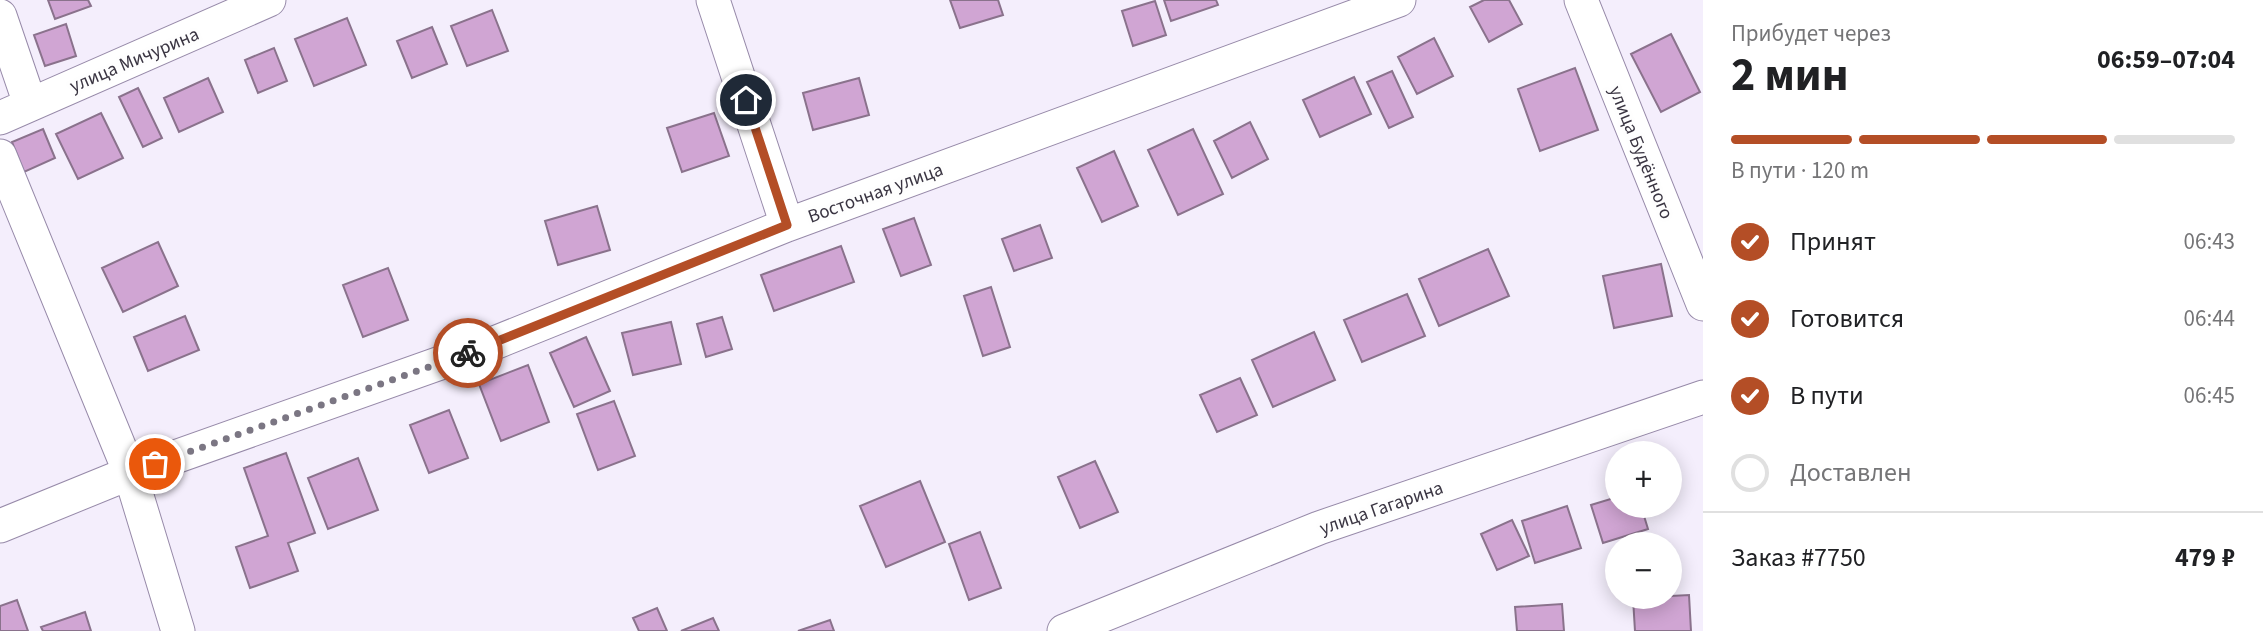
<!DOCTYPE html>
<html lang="ru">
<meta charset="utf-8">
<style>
body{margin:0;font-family:"Source Sans 3",sans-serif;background:#f6f6f6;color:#202124;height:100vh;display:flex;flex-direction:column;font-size:26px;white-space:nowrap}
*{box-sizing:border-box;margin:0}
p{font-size:23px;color:#757577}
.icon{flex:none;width:38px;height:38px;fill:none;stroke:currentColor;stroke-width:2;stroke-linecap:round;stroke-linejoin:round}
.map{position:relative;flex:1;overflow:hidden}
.panel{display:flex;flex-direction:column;background:#fff;width:560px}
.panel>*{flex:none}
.tools{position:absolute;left:1605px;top:441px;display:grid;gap:14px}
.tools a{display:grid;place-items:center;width:77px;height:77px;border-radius:50%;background:#fff;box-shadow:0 4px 18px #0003;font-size:35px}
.pin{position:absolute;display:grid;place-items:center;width:60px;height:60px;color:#fff;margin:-30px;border:4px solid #fff;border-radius:50%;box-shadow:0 2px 7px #0007}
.courier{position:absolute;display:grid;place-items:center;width:70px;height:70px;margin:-35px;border:5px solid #b44e26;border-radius:50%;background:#fff;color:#222;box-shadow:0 2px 9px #0007}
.overview em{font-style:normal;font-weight:700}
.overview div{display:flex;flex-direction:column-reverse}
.overview{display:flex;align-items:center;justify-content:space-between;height:119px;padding:0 28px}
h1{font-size:46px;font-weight:700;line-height:52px}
.bar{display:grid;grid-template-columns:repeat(4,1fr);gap:10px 7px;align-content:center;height:84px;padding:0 28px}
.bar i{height:9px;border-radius:5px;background:#e0e0e0}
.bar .current{background:#b44e26}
.bar p{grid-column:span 4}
.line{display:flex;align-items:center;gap:18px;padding:0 28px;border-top:2px solid #e0e0e0}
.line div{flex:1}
ol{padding:0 28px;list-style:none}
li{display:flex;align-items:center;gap:21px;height:77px}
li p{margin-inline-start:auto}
li .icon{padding:7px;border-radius:50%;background:#b44e26;color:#fff;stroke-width:4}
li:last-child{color:#757577}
li i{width:38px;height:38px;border:4px solid #e0e0e0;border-radius:50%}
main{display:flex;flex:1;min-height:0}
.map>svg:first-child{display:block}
.building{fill:#d0a5d3;stroke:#8a728c;stroke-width:2}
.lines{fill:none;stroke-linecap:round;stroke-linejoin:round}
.minor-casing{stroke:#978aa9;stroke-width:35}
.minor{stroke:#fff;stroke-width:33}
.done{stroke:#7b7683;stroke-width:7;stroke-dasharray:0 12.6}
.route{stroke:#b44e26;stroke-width:9}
.labels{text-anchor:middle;stroke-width:7;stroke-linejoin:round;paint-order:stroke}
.street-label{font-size:19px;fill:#3a3542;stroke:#fefefe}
</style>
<main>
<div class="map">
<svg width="1703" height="631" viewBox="0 0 1703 631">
<rect width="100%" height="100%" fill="#f4eefc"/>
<path class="building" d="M 48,0 L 88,0 L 91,6 L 55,19 Z
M 950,0 L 998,0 L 1003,15 L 960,28 Z
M 1164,0 L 1216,0 L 1218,5 L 1171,21 Z
M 1484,0 L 1509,0 L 1522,24 L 1489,42 L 1470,7 Z
M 1155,1 L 1166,35 L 1133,46 L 1122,11 Z
M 492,10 L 508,51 L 467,66 L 451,26 Z
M 347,18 L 366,65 L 314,86 L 295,39 Z
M 66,24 L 76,56 L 45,66 L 34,35 Z
M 432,27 L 447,64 L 412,78 L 397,41 Z
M 1671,34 L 1700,92 L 1661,112 L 1631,54 Z
M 1434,38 L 1453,76 L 1417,94 L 1398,57 Z
M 274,48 L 287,81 L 258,93 L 245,60 Z
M 1575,68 L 1598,130 L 1540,151 L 1518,89 Z
M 1392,71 L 1413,117 L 1389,128 L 1367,82 Z
M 1354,77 L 1371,114 L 1320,137 L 1303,100 Z
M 208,78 L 223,112 L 179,132 L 164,98 Z
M 859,78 L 869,115 L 813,130 L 803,93 Z
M 138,88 L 162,138 L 143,147 L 119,97 Z
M 101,113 L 123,158 L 78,179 L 56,134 Z
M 714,113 L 729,156 L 682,172 L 667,128 Z
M 1250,122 L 1268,159 L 1232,178 L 1214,141 Z
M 43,129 L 55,158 L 24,172 L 12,142 Z
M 1193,129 L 1223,194 L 1178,215 L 1148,150 Z
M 1114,151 L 1138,206 L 1102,222 L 1077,168 Z
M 597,206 L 610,250 L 558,265 L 545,221 Z
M 914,218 L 931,265 L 901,276 L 883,229 Z
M 1040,225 L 1052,258 L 1014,271 L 1002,239 Z
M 158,242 L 178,286 L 123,312 L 102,268 Z
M 841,246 L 854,282 L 774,311 L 761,275 Z
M 1488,249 L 1509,296 L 1439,326 L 1419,279 Z
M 1661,264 L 1672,316 L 1614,328 L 1603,276 Z
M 388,268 L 408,320 L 363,337 L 343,285 Z
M 991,287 L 1010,347 L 983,356 L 964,296 Z
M 1407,294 L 1425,336 L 1362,362 L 1344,320 Z
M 185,316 L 199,350 L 148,371 L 134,337 Z
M 722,317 L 732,349 L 706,357 L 697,324 Z
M 671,322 L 681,364 L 633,375 L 622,333 Z
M 1314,332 L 1335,380 L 1273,407 L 1252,360 Z
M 586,337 L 610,391 L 574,407 L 550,353 Z
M 528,365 L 549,422 L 501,441 L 479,384 Z
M 1240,378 L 1257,415 L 1217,432 L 1200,395 Z
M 614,401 L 635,456 L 598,470 L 577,414 Z
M 449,410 L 468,458 L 429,473 L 410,425 Z
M 286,453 L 315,533 L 288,543 L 298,571 L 250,588 L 236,547 L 268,536 L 244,468 Z
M 358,458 L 378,510 L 328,529 L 308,478 Z
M 1095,461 L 1118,512 L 1080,528 L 1058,477 Z
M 920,481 L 945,542 L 886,567 L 860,506 Z
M 1617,497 L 1617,506 L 1641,506 L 1648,529 L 1603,543 L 1591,505 Z
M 1567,506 L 1581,548 L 1535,563 L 1522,521 Z
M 1512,520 L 1529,556 L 1497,570 L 1481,534 Z
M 980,532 L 1001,588 L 969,600 L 949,544 Z
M 1689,595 L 1691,631 L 1635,631 L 1633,598 Z
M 17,600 L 28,631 L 0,631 L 0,606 Z
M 1562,604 L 1564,631 L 1517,631 L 1515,607 Z
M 657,608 L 667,631 L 639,631 L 633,618 Z
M 85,612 L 91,631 L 43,631 L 41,627 Z
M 713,618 L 719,631 L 681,631 Z
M 830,620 L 834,631 L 798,631 Z"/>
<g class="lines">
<defs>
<path id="minor" d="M 713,0 L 787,225
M 1581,0 L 1703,304
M 0,16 L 30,104
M 0,118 L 269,0
M 0,156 L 130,473 L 178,631
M 0,526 L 130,473 L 477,350 L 787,225 L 1399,0
M 1064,631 L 1319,528 L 1703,397"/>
</defs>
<use href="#minor" class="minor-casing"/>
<use href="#minor" class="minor"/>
</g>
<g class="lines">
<path class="done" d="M 155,464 L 468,353"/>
<path class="route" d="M 468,353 L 787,225 L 746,100"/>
</g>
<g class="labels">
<g class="street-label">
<text transform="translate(134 59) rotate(-23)" y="7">улица Мичурина</text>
<text transform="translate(1642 152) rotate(68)" y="7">улица Будённого</text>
<text transform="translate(875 192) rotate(-20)" y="7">Восточная улица</text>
<text transform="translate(1381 507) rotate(-19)" y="7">улица Гагарина</text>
</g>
</g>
</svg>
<div class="tools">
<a>+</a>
<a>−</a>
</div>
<div class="pin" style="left:155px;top:464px;background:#ea580c"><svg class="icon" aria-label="bag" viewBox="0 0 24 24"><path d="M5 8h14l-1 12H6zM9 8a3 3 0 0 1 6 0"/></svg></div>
<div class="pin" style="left:746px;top:100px;background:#1f2937"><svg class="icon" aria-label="home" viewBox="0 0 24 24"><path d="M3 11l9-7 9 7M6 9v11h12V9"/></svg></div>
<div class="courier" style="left:468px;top:353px"><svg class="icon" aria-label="bike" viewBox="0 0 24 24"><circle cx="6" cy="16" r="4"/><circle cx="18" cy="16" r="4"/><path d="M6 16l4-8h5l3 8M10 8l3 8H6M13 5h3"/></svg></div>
</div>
<section class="panel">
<div class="overview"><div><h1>2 мин</h1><p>Прибудет через</p></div><em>06:59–07:04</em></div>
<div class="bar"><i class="current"></i><i class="current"></i><i class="current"></i><i></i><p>В пути · 120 m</p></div>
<ol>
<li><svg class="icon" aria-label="check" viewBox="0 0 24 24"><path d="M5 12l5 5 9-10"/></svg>Принят<p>06:43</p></li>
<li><svg class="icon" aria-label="check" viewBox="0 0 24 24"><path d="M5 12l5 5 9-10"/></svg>Готовится<p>06:44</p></li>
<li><svg class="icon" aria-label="check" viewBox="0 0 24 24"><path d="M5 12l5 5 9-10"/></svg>В пути<p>06:45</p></li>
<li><i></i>Доставлен</li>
</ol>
<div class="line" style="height:91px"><div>Заказ #7750</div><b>479 ₽</b></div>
</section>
</main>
